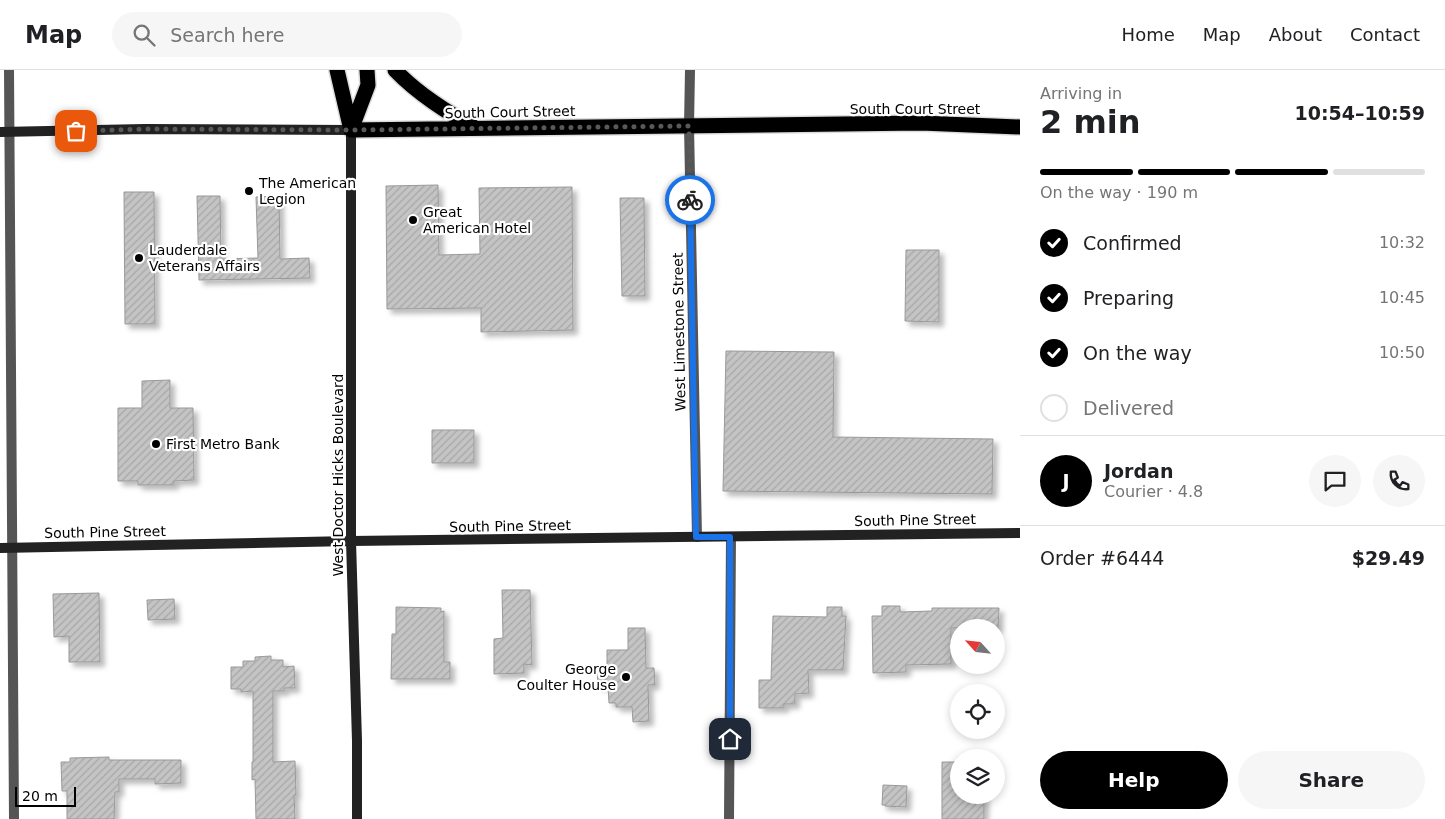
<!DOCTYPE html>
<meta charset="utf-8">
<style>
body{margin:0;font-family:"DejaVu Sans",sans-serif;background:#f6f6f6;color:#202124;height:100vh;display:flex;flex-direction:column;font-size:19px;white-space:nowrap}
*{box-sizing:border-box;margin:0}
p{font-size:16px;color:#757577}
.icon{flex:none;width:28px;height:28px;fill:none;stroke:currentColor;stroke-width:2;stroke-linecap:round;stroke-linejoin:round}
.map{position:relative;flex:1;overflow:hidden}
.sheet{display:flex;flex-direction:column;background:#fff;width:425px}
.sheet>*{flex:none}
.needle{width:32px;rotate:297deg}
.tools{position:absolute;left:950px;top:549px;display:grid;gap:10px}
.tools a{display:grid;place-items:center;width:55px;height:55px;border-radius:50%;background:#fff;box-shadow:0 2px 8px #0003;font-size:25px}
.scale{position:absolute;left:15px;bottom:12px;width:61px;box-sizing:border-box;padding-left:5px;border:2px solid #000;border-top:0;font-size:14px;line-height:18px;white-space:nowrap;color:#000;-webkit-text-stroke:4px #fff;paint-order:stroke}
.pin{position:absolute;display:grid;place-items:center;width:42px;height:42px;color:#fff;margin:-21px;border-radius:10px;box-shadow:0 2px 8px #0006}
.courier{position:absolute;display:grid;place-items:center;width:50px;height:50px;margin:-25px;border:4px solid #1a73e8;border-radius:50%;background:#fff;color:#222;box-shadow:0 1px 6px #0007}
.headline em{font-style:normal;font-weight:800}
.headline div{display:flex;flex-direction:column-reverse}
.headline{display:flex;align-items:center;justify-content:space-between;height:85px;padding:0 20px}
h1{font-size:32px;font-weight:800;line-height:38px}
.bar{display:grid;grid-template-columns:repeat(4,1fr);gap:8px 5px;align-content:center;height:60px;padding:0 20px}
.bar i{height:6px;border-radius:4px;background:#e0e0e0}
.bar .active{background:#000}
.bar p{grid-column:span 4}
.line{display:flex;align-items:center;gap:12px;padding:0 20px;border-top:1px solid #e0e0e0}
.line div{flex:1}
.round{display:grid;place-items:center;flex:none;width:52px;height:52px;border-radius:26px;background:#f6f6f6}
ol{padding:0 20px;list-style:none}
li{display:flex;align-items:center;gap:15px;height:55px}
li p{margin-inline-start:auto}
li .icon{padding:5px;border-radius:50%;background:#000;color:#fff;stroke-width:4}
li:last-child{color:#757577}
li i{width:28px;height:28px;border:2px solid #e0e0e0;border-radius:50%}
.cta{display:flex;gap:10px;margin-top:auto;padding:10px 20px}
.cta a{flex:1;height:58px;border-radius:30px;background:#000;color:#fff;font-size:20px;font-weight:800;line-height:58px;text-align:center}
.cta a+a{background:#f6f6f6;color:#202124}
header{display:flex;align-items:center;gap:30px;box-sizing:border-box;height:70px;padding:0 25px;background:#fff;border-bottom:1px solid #e0e0e0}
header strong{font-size:24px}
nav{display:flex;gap:28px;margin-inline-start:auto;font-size:18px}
.search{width:350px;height:45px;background:#f6f6f6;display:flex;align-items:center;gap:12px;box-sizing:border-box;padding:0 18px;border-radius:28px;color:#757577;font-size:19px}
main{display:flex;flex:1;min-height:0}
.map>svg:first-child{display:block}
.building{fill:url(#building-hatch);stroke:#999;filter:url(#shadow)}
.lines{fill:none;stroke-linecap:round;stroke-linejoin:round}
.highway-casing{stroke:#dbdbdb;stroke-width:18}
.street{stroke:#555;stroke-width:10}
.secondary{stroke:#222;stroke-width:10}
.highway{stroke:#000;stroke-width:15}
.done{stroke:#595959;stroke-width:5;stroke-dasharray:0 9}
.route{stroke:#1a73e8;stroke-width:6}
.poi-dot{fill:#000;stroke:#fff;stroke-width:2}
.labels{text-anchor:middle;stroke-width:4.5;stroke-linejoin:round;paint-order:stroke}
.street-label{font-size:14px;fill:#000;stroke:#fff}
.poi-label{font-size:14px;fill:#000;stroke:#fff;text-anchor:start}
</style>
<header>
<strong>Map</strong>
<div class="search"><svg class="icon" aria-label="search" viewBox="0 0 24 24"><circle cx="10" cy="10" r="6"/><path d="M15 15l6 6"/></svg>Search here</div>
<nav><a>Home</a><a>Map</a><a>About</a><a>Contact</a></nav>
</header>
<main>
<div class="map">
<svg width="1020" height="749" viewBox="0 0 1020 749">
<defs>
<pattern id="building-hatch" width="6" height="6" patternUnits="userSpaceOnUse" patternTransform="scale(1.25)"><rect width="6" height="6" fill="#c4c4c4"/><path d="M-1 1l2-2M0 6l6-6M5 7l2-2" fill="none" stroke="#a7a7a7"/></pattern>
<filter id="shadow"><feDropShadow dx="4.5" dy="4.5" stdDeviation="2.5" flood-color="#0004"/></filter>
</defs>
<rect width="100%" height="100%" fill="#fff"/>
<path class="building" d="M 438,115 L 439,185 L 480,184 L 479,118 L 572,117 L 573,260 L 481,262 L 481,238 L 387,239 L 386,116 Z
M 124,122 L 154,122 L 155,254 L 125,254 Z
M 197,126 L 220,126 L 221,189 L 258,188 L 256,127 L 279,126 L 280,189 L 309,188 L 310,208 L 199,210 Z
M 620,128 L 644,128 L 645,226 L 622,226 Z
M 906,180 L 939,180 L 939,252 L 905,251 Z
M 726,281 L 834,282 L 833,367 L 993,369 L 992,424 L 723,421 Z
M 170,310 L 170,338 L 193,338 L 194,410 L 174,411 L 174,415 L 138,415 L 138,411 L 118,411 L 118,338 L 142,338 L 142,311 Z
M 432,360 L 474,360 L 474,393 L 432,393 Z
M 502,520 L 530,520 L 532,595 L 524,594 L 524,603 L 494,604 L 494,569 L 503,568 Z
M 99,523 L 100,592 L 69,592 L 69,566 L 54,567 L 53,524 Z
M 174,529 L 175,549 L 148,550 L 147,530 Z
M 882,536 L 900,536 L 900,542 L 932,541 L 932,538 L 999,538 L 998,558 L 951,558 L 951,594 L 906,595 L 906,602 L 873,603 L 872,546 L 882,546 Z
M 396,537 L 441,538 L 441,542 L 444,541 L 444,592 L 450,592 L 450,609 L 391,609 L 392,564 L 396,564 Z
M 827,537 L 842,537 L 842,546 L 846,546 L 843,600 L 808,600 L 809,623 L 795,624 L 795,634 L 784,634 L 784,638 L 759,638 L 759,610 L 771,610 L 773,546 L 827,547 Z
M 628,558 L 645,558 L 646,598 L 654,598 L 655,615 L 648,615 L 649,651 L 633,652 L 632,637 L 616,637 L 616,633 L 609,633 L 608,616 L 598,616 L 597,599 L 607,599 L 607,580 L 628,580 Z
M 271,586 L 271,590 L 283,590 L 283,597 L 294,596 L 295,618 L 284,618 L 284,621 L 273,621 L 273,692 L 295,691 L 296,725 L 294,725 L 295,749 L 256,749 L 255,709 L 252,710 L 252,692 L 253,692 L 253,621 L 241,622 L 241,619 L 231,619 L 231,597 L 243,597 L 243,591 L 255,591 L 255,587 Z
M 109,687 L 109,690 L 181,690 L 181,713 L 155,714 L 155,709 L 119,709 L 119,722 L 115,722 L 114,749 L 67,749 L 67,721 L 62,721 L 61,692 L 70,692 L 70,688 Z
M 942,692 L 959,692 L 959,725 L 984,725 L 984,749 L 942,749 Z
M 883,715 L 907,716 L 906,737 L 885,736 L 885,735 L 882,735 Z"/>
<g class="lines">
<defs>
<path id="highway" d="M 337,0 L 351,60
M 395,0 C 418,24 447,42 475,58
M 351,60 L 921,53 L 1020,57
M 351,60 L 368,15 L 367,0"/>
</defs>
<use href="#highway" class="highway-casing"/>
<path class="street" d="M 9,0 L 14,749
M 690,0 L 689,56 L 697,467
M 729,749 L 731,467"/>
<path class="secondary" d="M 0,62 L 145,59 L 351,60 L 351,471 L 357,671 L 357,749
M 0,478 L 351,471 L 1020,463"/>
<use href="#highway" class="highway"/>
</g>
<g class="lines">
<path class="done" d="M 76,61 L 145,59 L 351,60 L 689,56 L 690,130"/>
<path class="route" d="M 690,130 L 696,467 L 730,467 L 730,669"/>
</g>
<g class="poi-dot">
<circle cx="249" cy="121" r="5"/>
<circle cx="413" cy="150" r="5"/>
<circle cx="139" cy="188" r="5"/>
<circle cx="156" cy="374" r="5"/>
<circle cx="626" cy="607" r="5"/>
</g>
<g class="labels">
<g class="street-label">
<text x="915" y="44">South Court Street</text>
<text transform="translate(510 42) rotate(-1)" y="5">South Court Street</text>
<text transform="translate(679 262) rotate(-91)" y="5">West Limestone Street</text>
<text transform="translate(338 405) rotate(-90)" y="5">West Doctor Hicks Boulevard</text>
<text transform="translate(915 450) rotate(-1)" y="5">South Pine Street</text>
<text transform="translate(510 456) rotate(-1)" y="5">South Pine Street</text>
<text transform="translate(105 462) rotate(-1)" y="5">South Pine Street</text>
</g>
<g class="poi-label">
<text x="259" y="118">The American<tspan x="259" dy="16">Legion</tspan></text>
<text x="423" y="147">Great<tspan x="423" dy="16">American Hotel</tspan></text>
<text x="149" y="185">Lauderdale<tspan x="149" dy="16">Veterans Affairs</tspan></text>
<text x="166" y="379">First Metro Bank</text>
<text x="616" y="604" text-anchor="end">George<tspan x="616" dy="16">Coulter House</tspan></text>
</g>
</g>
</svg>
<div class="tools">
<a><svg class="needle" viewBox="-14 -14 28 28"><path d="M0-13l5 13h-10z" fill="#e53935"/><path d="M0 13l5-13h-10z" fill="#757577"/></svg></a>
<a><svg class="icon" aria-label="locate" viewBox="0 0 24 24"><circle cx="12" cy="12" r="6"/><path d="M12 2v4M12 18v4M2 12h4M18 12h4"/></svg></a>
<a><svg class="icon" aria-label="layers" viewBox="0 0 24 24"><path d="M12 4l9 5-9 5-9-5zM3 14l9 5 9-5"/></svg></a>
</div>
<div class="scale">20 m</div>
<div class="pin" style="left:76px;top:61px;background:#ea580c"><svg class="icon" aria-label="bag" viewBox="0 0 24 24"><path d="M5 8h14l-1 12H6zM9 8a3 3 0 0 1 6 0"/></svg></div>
<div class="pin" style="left:730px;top:669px;background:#1f2937"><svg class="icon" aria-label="home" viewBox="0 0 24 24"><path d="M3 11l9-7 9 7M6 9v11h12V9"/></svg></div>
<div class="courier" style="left:690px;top:130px"><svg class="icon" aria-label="bike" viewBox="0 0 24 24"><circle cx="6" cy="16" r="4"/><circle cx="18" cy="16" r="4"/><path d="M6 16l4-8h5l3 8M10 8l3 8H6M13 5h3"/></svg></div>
</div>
<section class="sheet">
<div class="headline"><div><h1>2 min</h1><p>Arriving in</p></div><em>10:54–10:59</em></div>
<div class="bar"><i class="active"></i><i class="active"></i><i class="active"></i><i></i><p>On the way · 190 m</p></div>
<ol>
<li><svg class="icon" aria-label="check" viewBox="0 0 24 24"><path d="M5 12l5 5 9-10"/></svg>Confirmed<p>10:32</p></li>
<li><svg class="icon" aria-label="check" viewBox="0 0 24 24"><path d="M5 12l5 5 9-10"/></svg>Preparing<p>10:45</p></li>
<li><svg class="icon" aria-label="check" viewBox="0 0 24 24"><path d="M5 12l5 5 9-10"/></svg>On the way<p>10:50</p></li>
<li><i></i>Delivered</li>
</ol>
<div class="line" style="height:90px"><b class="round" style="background:#000;color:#fff">J</b><div><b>Jordan</b><p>Courier · 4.8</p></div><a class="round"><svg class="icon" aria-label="chat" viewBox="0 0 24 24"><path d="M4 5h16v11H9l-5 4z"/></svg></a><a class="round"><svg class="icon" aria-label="phone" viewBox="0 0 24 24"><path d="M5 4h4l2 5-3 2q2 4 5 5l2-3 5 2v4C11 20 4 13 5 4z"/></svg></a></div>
<div class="line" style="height:65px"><div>Order #6444</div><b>$29.49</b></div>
<div class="cta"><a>Help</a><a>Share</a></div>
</section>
</main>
